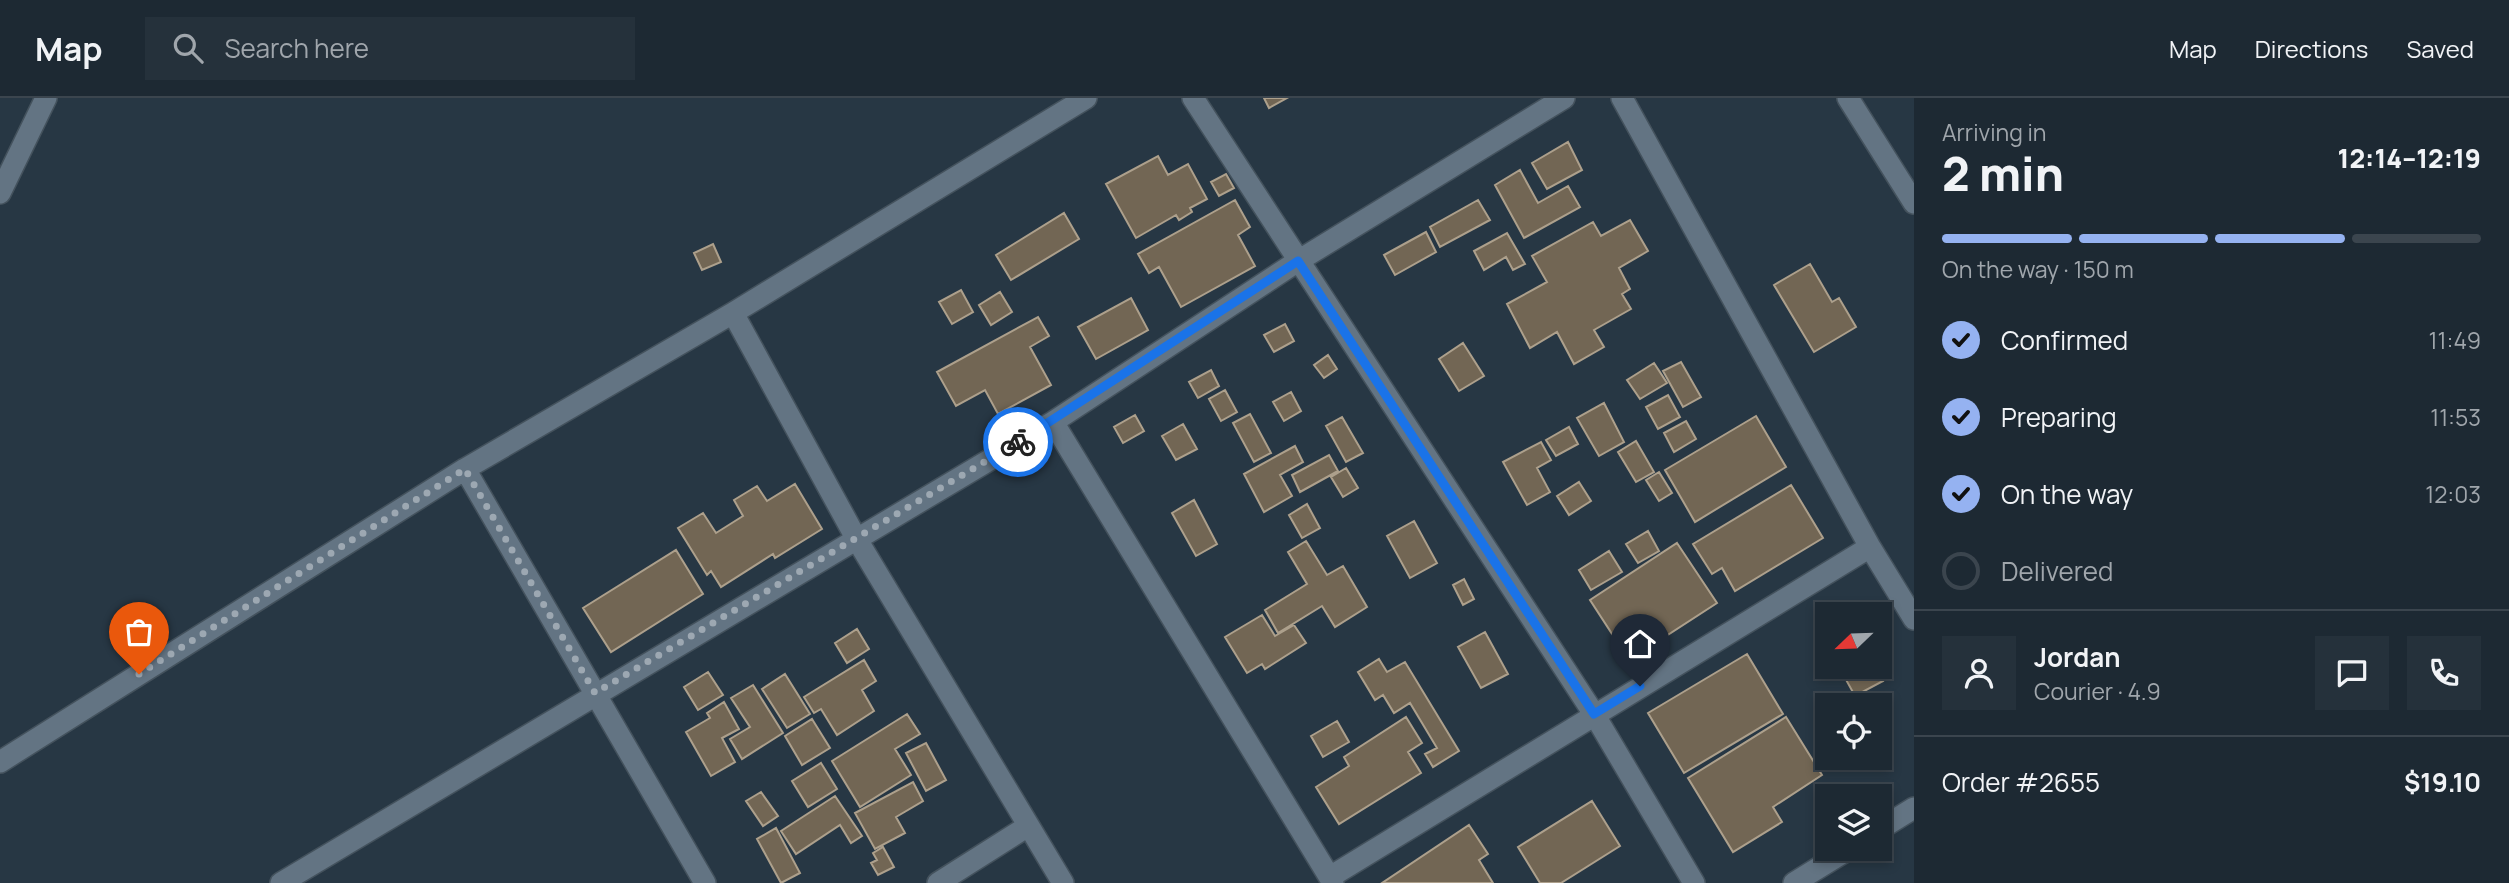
<!DOCTYPE html>
<meta charset="utf-8">
<style>
body{margin:0;font-family:Manrope,sans-serif;background:#25313b;color:#f1f3f6;height:100vh;display:flex;flex-direction:column;font-size:26px;white-space:nowrap}
*{box-sizing:border-box;margin:0}
p{font-size:23px;color:#a0a6ac}
.icon{flex:none;width:38px;height:38px;fill:none;stroke:currentColor;stroke-width:2;stroke-linecap:round;stroke-linejoin:round}
.map{position:relative;flex:1;overflow:hidden}
.drawer{display:flex;flex-direction:column;background:#1d2933;width:595px}
.drawer>*{flex:none}
.needle{width:46px;rotate:247deg}
.fabs{position:absolute;left:1815px;top:504px;display:grid;gap:14px}
.fabs a{display:grid;place-items:center;width:77px;height:77px;border-radius:0px;background:#1d2933;box-shadow:0 4px 10px #0003,0 0 0 2px #3b454e;font-size:35px}
.pin{position:absolute;display:grid;place-items:center;width:60px;height:60px;color:#fff;margin:-72px -30px;border-radius:50% 50% 50% 0;rotate:-45deg;box-shadow:0 0 7px #0007}
.pin .icon{rotate:45deg}
.courier{position:absolute;display:grid;place-items:center;width:70px;height:70px;margin:-35px;border:5px solid #1a73e8;border-radius:50%;background:#fff;color:#222;box-shadow:0 2px 9px #0007}
.overview em{font-style:normal;font-weight:800}
.overview div{display:flex;flex-direction:column-reverse}
.overview{display:flex;align-items:center;justify-content:space-between;height:119px;padding:0 28px}
h1{font-size:46px;font-weight:800;line-height:52px}
.bar{display:grid;grid-template-columns:repeat(4,1fr);gap:10px 7px;align-content:center;height:84px;padding:0 28px}
.bar i{height:9px;border-radius:5px;background:#3b454e}
.bar .current{background:#95b2f1}
.bar p{grid-column:span 4}
.line{display:flex;align-items:center;gap:18px;padding:0 28px;border-top:2px solid #3b454e}
.line div{flex:1}
.round{display:grid;place-items:center;flex:none;width:74px;height:74px;border-radius:0px;background:#25313b}
ol{padding:0 28px;list-style:none}
li{display:flex;align-items:center;gap:21px;height:77px}
li p{margin-inline-start:auto}
li .icon{padding:7px;border-radius:50%;background:#95b2f1;color:#111;stroke-width:4}
li:last-child{color:#a0a6ac}
li i{width:38px;height:38px;border:4px solid #3b454e;border-radius:50%}
header{display:flex;align-items:center;gap:42px;box-sizing:border-box;height:98px;padding:0 35px;background:#1d2933;border-bottom:2px solid #3b454e}
header strong{font-size:33px}
nav{display:flex;gap:38px;margin-inline-start:auto;font-size:24px}
.search{width:490px;height:63px;background:#25313b;display:flex;align-items:center;gap:18px;box-sizing:border-box;padding:0 24px;border-radius:0px;color:#a0a6ac;font-size:26px}
main{display:flex;flex:1;min-height:0}
.map>svg:first-child{display:block}
.building{fill:#726654;stroke:#ada08c;stroke-width:2}
.lines{fill:none;stroke-linecap:round;stroke-linejoin:round}
.street-casing{stroke:#44525d;stroke-width:24}
.street{stroke:#637483;stroke-width:21}
.done{stroke:#9da8b2;stroke-width:7;stroke-dasharray:0 12.6}
.route{stroke:#1a73e8;stroke-width:9}
</style>
<header>
<strong>Map</strong>
<div class="search"><svg class="icon" aria-label="search" viewBox="0 0 24 24"><circle cx="10" cy="10" r="6"/><path d="M15 15l6 6"/></svg>Search here</div>
<nav><a>Map</a><a>Directions</a><a>Saved</a></nav>
</header>
<main>
<div class="map">
<svg width="1914" height="785" viewBox="0 0 1914 785">
<rect width="100%" height="100%" fill="#273744"/>
<path class="building" d="M 1264,0 L 1287,0 L 1269,10 Z
M 1568,44 L 1582,72 L 1547,91 L 1532,65 Z
M 1158,58 L 1168,77 L 1188,66 L 1207,101 L 1190,110 L 1192,114 L 1179,122 L 1176,117 L 1136,140 L 1106,86 Z
M 1520,72 L 1538,105 L 1568,88 L 1580,109 L 1524,140 L 1495,87 Z
M 1226,76 L 1234,90 L 1219,98 L 1211,84 Z
M 1235,102 L 1250,129 L 1238,137 L 1255,168 L 1181,209 L 1159,169 L 1149,175 L 1138,156 Z
M 1478,102 L 1490,122 L 1440,149 L 1430,129 Z
M 1064,115 L 1079,141 L 1011,182 L 996,157 Z
M 1630,122 L 1648,153 L 1619,170 L 1630,191 L 1622,196 L 1631,211 L 1594,232 L 1604,249 L 1574,266 L 1557,234 L 1530,250 L 1507,206 L 1547,184 L 1532,158 L 1593,124 L 1601,138 Z
M 1426,134 L 1436,154 L 1395,177 L 1384,157 Z
M 1507,135 L 1525,166 L 1513,172 L 1506,159 L 1484,172 L 1474,153 Z
M 713,146 L 721,164 L 702,172 L 694,155 Z
M 1810,166 L 1832,204 L 1839,200 L 1856,229 L 1814,254 L 1774,187 Z
M 961,192 L 973,214 L 952,226 L 939,204 Z
M 1000,194 L 1012,214 L 991,227 L 979,207 Z
M 1131,200 L 1148,232 L 1096,261 L 1078,229 Z
M 1038,219 L 1049,238 L 1030,249 L 1051,287 L 998,316 L 985,292 L 956,308 L 937,274 Z
M 1285,226 L 1294,243 L 1274,254 L 1264,237 Z
M 1463,245 L 1484,278 L 1459,293 L 1439,261 Z
M 1328,257 L 1337,271 L 1324,280 L 1314,267 Z
M 1681,264 L 1701,299 L 1683,309 L 1663,273 Z
M 1654,265 L 1667,285 L 1640,301 L 1627,282 Z
M 1211,272 L 1219,288 L 1198,300 L 1189,284 Z
M 1225,292 L 1237,314 L 1221,323 L 1209,301 Z
M 1291,294 L 1301,313 L 1284,323 L 1273,304 Z
M 1668,297 L 1680,319 L 1658,331 L 1646,309 Z
M 1604,305 L 1624,344 L 1599,358 L 1577,320 Z
M 1250,316 L 1271,355 L 1254,364 L 1233,325 Z
M 1135,317 L 1144,333 L 1123,345 L 1114,329 Z
M 1756,318 L 1786,369 L 1695,424 L 1665,372 Z
M 1342,319 L 1363,355 L 1346,364 L 1326,328 Z
M 1686,323 L 1696,341 L 1674,354 L 1664,335 Z
M 1183,326 L 1197,351 L 1176,362 L 1162,338 Z
M 1569,329 L 1578,346 L 1556,358 L 1546,342 Z
M 1636,343 L 1654,374 L 1636,384 L 1618,354 Z
M 1541,344 L 1551,362 L 1537,370 L 1550,394 L 1527,407 L 1503,364 Z
M 1295,348 L 1303,364 L 1280,377 L 1292,398 L 1264,414 L 1244,376 Z
M 1329,357 L 1338,373 L 1300,394 L 1292,377 Z
M 1346,370 L 1358,390 L 1343,399 L 1331,379 Z
M 1659,374 L 1672,395 L 1659,403 L 1646,382 Z
M 1579,384 L 1591,403 L 1569,417 L 1557,398 Z
M 795,386 L 822,431 L 775,460 L 773,456 L 721,489 L 711,473 L 707,477 L 678,430 L 703,415 L 716,435 L 743,418 L 734,402 L 757,388 L 767,403 Z
M 1791,387 L 1823,440 L 1735,493 L 1722,470 L 1712,476 L 1693,446 Z
M 1194,402 L 1217,446 L 1196,458 L 1172,415 Z
M 1307,406 L 1320,430 L 1302,440 L 1289,417 Z
M 1414,423 L 1437,465 L 1410,480 L 1387,438 Z
M 1648,433 L 1659,453 L 1638,465 L 1626,446 Z
M 1306,443 L 1327,477 L 1343,468 L 1367,509 L 1335,529 L 1322,508 L 1278,535 L 1265,512 L 1307,486 L 1288,454 Z
M 1677,445 L 1717,505 L 1629,562 L 1590,502 Z
M 676,452 L 703,496 L 611,554 L 583,510 Z
M 1609,453 L 1622,474 L 1591,492 L 1579,472 Z
M 1464,481 L 1474,501 L 1463,507 L 1453,487 Z
M 1262,517 L 1275,538 L 1294,527 L 1306,545 L 1265,571 L 1262,566 L 1247,575 L 1225,539 Z
M 857,531 L 869,551 L 847,565 L 835,545 Z
M 1485,534 L 1508,576 L 1481,590 L 1458,549 Z
M 1747,556 L 1783,616 L 1684,675 L 1648,615 Z
M 1379,561 L 1387,574 L 1405,564 L 1459,653 L 1433,669 L 1425,656 L 1437,650 L 1410,605 L 1394,615 L 1383,597 L 1375,602 L 1358,574 Z
M 864,562 L 876,583 L 862,592 L 874,613 L 837,637 L 821,611 L 814,615 L 804,599 Z
M 1839,569 L 1876,569 L 1883,583 L 1855,598 Z
M 708,574 L 723,597 L 698,612 L 684,589 Z
M 785,576 L 810,616 L 787,630 L 762,591 Z
M 753,587 L 783,635 L 742,661 L 730,641 L 750,629 L 731,600 Z
M 724,604 L 739,631 L 722,640 L 735,664 L 711,678 L 686,634 L 710,620 L 707,615 Z
M 907,616 L 920,636 L 895,651 L 911,677 L 860,709 L 832,663 Z
M 1406,619 L 1422,645 L 1408,654 L 1421,675 L 1339,726 L 1316,689 L 1349,668 L 1344,659 Z
M 1786,619 L 1822,677 L 1773,709 L 1782,724 L 1733,754 L 1688,680 Z
M 812,621 L 830,650 L 802,667 L 785,638 Z
M 1337,623 L 1349,644 L 1323,659 L 1311,638 Z
M 926,645 L 946,682 L 926,693 L 906,655 Z
M 821,665 L 837,691 L 808,709 L 792,683 Z
M 913,684 L 923,703 L 896,719 L 905,735 L 875,751 L 855,715 Z
M 761,694 L 778,718 L 763,728 L 746,703 Z
M 835,698 L 862,738 L 851,745 L 840,727 L 796,756 L 781,733 Z
M 1592,703 L 1620,748 L 1561,785 L 1540,785 L 1518,749 Z
M 1469,727 L 1488,756 L 1479,762 L 1493,785 L 1382,785 Z
M 776,730 L 800,775 L 781,785 L 757,741 Z
M 883,749 L 894,769 L 878,777 L 871,765 L 877,762 L 873,755 Z"/>
<g class="lines">
<defs>
<path id="street" d="M 1193,0 L 1594,616 L 1694,785
M 1622,0 L 1870,449 L 1914,521
M 1848,0 L 1914,105
M 0,95 L 46,0
M 733,215 L 856,440 L 1063,785
M 1053,324 L 1333,785
M 465,371 L 705,785
M 0,664 L 465,371 L 733,215 L 1086,0
M 1880,731 L 1914,710
M 1330,779 L 1870,449
M 281,785 L 1053,324 L 1298,163 L 1564,0
M 938,785 L 1028,728
M 1794,785 L 1849,751"/>
</defs>
<use href="#street" class="street-casing"/>
<use href="#street" class="street"/>
</g>
<g class="lines">
<path class="done" d="M 139,576 L 465,371 L 595,595 L 1018,344"/>
<path class="route" d="M 1018,344 L 1298,163 L 1594,616 L 1640,588"/>
</g>
</svg>
<div class="fabs">
<a><svg class="needle" viewBox="-14 -14 28 28"><path d="M0-13l5 13h-10z" fill="#e53935"/><path d="M0 13l5-13h-10z" fill="#a0a6ac"/></svg></a>
<a><svg class="icon" aria-label="locate" viewBox="0 0 24 24"><circle cx="12" cy="12" r="6"/><path d="M12 2v4M12 18v4M2 12h4M18 12h4"/></svg></a>
<a><svg class="icon" aria-label="layers" viewBox="0 0 24 24"><path d="M12 4l9 5-9 5-9-5zM3 14l9 5 9-5"/></svg></a>
</div>
<div class="pin" style="left:139px;top:576px;background:#ea580c"><svg class="icon" aria-label="bag" viewBox="0 0 24 24"><path d="M5 8h14l-1 12H6zM9 8a3 3 0 0 1 6 0"/></svg></div>
<div class="pin" style="left:1640px;top:588px;background:#1f2937"><svg class="icon" aria-label="home" viewBox="0 0 24 24"><path d="M3 11l9-7 9 7M6 9v11h12V9"/></svg></div>
<div class="courier" style="left:1018px;top:344px"><svg class="icon" aria-label="bike" viewBox="0 0 24 24"><circle cx="6" cy="16" r="4"/><circle cx="18" cy="16" r="4"/><path d="M6 16l4-8h5l3 8M10 8l3 8H6M13 5h3"/></svg></div>
</div>
<section class="drawer">
<div class="overview"><div><h1>2 min</h1><p>Arriving in</p></div><em>12:14–12:19</em></div>
<div class="bar"><i class="current"></i><i class="current"></i><i class="current"></i><i></i><p>On the way · 150 m</p></div>
<ol>
<li><svg class="icon" aria-label="check" viewBox="0 0 24 24"><path d="M5 12l5 5 9-10"/></svg>Confirmed<p>11:49</p></li>
<li><svg class="icon" aria-label="check" viewBox="0 0 24 24"><path d="M5 12l5 5 9-10"/></svg>Preparing<p>11:53</p></li>
<li><svg class="icon" aria-label="check" viewBox="0 0 24 24"><path d="M5 12l5 5 9-10"/></svg>On the way<p>12:03</p></li>
<li><i></i>Delivered</li>
</ol>
<div class="line" style="height:126px"><a class="round"><svg class="icon" aria-label="person" viewBox="0 0 24 24"><circle cx="12" cy="8" r="4"/><path d="M4 21q1-7 8-7t8 7"/></svg></a><div><b>Jordan</b><p>Courier · 4.9</p></div><a class="round"><svg class="icon" aria-label="chat" viewBox="0 0 24 24"><path d="M4 5h16v11H9l-5 4z"/></svg></a><a class="round"><svg class="icon" aria-label="phone" viewBox="0 0 24 24"><path d="M5 4h4l2 5-3 2q2 4 5 5l2-3 5 2v4C11 20 4 13 5 4z"/></svg></a></div>
<div class="line" style="height:91px"><div>Order #2655</div><b>$19.10</b></div>
</section>
</main>
